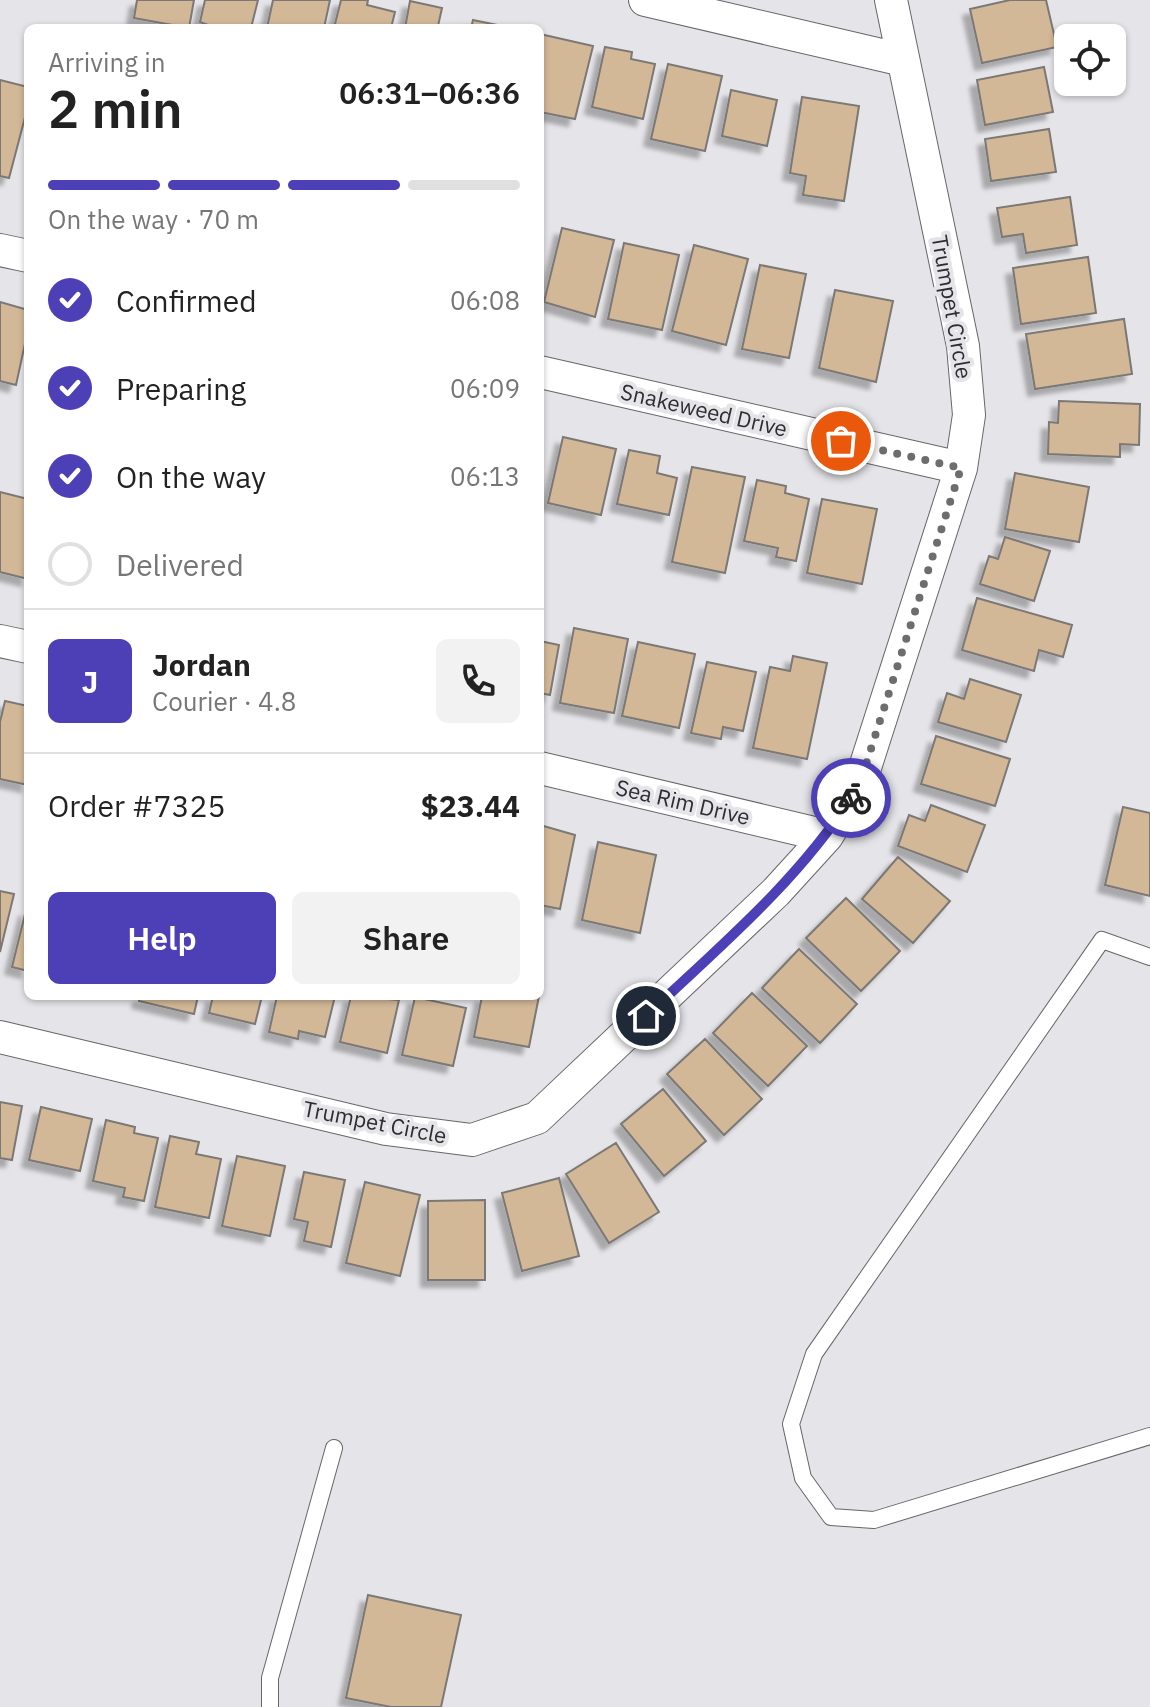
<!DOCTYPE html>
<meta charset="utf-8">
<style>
body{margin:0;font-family:"IBM Plex Sans",sans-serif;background:#f2f2f2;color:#222;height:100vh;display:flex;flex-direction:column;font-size:30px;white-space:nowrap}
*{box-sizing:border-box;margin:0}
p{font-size:26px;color:#767676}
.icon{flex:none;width:44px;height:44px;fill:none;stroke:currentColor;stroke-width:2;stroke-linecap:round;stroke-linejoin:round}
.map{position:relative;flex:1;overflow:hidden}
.details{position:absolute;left:24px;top:24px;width:520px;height:976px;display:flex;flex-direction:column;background:#fff;border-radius:12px;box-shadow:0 2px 6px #0004}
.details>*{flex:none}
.buttons{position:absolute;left:1054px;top:24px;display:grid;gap:16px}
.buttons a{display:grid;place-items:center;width:72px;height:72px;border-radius:12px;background:#fff;box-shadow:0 2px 6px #0004;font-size:40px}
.pin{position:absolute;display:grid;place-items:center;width:68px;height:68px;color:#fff;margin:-34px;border:4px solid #fff;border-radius:50%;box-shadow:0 2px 8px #0007}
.courier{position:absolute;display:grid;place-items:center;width:80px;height:80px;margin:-40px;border:6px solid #4d3fb6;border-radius:50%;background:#fff;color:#222;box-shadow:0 2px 10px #0007}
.overview em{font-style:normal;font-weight:600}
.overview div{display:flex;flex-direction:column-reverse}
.overview{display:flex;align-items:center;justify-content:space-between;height:136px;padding:0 24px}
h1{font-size:52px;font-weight:600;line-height:60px}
.bar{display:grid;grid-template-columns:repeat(4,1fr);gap:12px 8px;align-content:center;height:96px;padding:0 24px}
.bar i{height:10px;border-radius:6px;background:#e0e0e0}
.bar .current{background:#4d3fb6}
.bar p{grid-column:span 4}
.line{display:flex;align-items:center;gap:20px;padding:0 24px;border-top:2px solid #e0e0e0}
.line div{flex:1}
.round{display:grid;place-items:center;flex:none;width:84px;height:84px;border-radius:12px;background:#f2f2f2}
ol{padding:0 24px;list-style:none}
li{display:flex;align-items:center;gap:24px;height:88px}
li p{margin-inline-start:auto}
li .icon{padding:8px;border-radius:50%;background:#4d3fb6;color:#fff;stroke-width:4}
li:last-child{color:#767676}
li i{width:44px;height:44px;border:4px solid #e0e0e0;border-radius:50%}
.cta{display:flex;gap:16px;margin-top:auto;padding:16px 24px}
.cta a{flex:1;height:92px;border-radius:12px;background:#4d3fb6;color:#fff;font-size:32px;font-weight:600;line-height:92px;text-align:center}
.cta a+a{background:#f2f2f2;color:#222}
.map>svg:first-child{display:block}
.building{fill:#d3b897;stroke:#7b7875;stroke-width:2;filter:url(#shadow)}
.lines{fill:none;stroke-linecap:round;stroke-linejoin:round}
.lane-casing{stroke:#676569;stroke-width:18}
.street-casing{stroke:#676569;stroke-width:34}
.lane{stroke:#fff;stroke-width:16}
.street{stroke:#fff;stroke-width:32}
.done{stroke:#6d6c6f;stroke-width:8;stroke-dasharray:0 14.4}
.route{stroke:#4d3fb6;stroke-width:10}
.labels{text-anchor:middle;stroke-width:8;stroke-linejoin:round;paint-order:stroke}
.street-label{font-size:22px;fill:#2d2c2e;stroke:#e5e4e8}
</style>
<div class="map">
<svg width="1150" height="1707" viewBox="0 0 1150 1707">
<defs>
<filter id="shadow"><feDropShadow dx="-7" dy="7" stdDeviation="2" flood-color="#0004"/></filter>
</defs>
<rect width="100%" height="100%" fill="#e5e4e8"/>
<path class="building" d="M 137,0 L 194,0 L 189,28 L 134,18 Z
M 205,0 L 258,0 L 251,28 L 216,28 L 200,22 Z
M 273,0 L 330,0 L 324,28 L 267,28 Z
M 341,0 L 368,0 L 367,5 L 395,12 L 391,28 L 334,28 Z
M 1010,0 L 1046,0 L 1057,47 L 982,63 L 970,9 Z
M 410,1 L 442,8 L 438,26 L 446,28 L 405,28 Z
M 473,20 L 512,28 L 471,28 Z
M 540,34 L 593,46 L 575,119 L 540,112 Z
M 605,47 L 632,52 L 631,59 L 655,64 L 643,119 L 592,107 Z
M 668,64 L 722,76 L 705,151 L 651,139 Z
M 1044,67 L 1053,112 L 985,125 L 977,80 Z
M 0,80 L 28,87 L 28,106 L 9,178 L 0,176 Z
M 731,90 L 777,100 L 767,146 L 722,136 Z
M 802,97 L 859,106 L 844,201 L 803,195 L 806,176 L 790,173 Z
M 1049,129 L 1056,172 L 991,181 L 985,139 Z
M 1070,197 L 1077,245 L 1026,253 L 1023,234 L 1002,237 L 997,208 Z
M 562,228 L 614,240 L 595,317 L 544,302 Z
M 624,243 L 679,255 L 662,330 L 608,319 Z
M 694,245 L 748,259 L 726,345 L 672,331 Z
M 1088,257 L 1096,313 L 1021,324 L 1013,268 Z
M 760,265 L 806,274 L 789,358 L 742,349 Z
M 835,290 L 893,301 L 876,382 L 819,368 Z
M 0,302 L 28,310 L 28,330 L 16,385 L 0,381 Z
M 1124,319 L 1132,374 L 1035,389 L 1026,334 Z
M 1059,401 L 1140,404 L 1139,445 L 1120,444 L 1120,457 L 1048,454 L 1049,422 L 1058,423 Z
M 563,437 L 616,449 L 601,515 L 548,503 Z
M 629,450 L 660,456 L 657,473 L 677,478 L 669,515 L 617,504 Z
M 692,467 L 745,477 L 725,573 L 672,562 Z
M 1015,473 L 1089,487 L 1079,542 L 1005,529 Z
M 757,480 L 786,486 L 785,493 L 809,499 L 796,561 L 776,557 L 778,548 L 744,541 Z
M 0,492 L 28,499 L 28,579 L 0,572 Z
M 822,499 L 877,509 L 862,584 L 807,573 Z
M 1005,537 L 1050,551 L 1034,601 L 980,584 L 989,556 L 998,559 Z
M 977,598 L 1072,625 L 1063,657 L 1039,650 L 1034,671 L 962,650 Z
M 574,628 L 628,639 L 614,713 L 560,703 Z
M 540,641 L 559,645 L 550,695 L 540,693 Z
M 638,642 L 695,654 L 679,728 L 622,716 Z
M 793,656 L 827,663 L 807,759 L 753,748 L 770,667 L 790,671 Z
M 707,662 L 756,672 L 743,731 L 723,727 L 721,739 L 691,733 Z
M 970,679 L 1021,695 L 1006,742 L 938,722 L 947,693 L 964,699 Z
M 5,701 L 28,706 L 28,785 L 0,779 L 0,722 Z
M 936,736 L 1010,759 L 995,806 L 921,784 Z
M 931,805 L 985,825 L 967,872 L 898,846 L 909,815 L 925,821 Z
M 1123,807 L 1150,813 L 1150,896 L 1105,885 Z
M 540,825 L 575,835 L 560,909 L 540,905 Z
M 598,842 L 656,855 L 640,933 L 582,920 Z
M 898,857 L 950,901 L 913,943 L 862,899 Z
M 0,891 L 14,894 L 0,952 Z
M 846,898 L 900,951 L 861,991 L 806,938 Z
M 26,910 L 28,910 L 28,971 L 12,967 Z
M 799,949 L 857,1004 L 820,1043 L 762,988 Z
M 752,993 L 807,1046 L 768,1086 L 713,1033 Z
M 140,996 L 198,996 L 194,1014 L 139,1001 Z
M 213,996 L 262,996 L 255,1024 L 209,1013 Z
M 277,996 L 335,996 L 325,1037 L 299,1031 L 298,1039 L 269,1032 Z
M 351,996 L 399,1000 L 387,1053 L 340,1042 Z
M 482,996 L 539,996 L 529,1047 L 474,1037 Z
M 415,997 L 466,1008 L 453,1066 L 402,1055 Z
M 705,1039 L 762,1099 L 724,1135 L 667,1074 Z
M 663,1089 L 706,1141 L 664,1176 L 621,1124 Z
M 0,1102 L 22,1106 L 12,1160 L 0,1158 Z
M 41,1107 L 92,1119 L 80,1171 L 29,1160 Z
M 106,1120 L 135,1127 L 134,1133 L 158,1138 L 144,1201 L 123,1197 L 125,1188 L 93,1181 Z
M 170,1136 L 199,1142 L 196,1154 L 221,1159 L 209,1218 L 155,1207 Z
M 616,1143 L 659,1212 L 609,1243 L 566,1174 Z
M 237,1156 L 285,1166 L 270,1236 L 222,1226 Z
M 304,1172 L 345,1180 L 331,1247 L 304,1241 L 308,1222 L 294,1219 Z
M 559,1178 L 579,1256 L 522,1271 L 502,1193 Z
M 365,1182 L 420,1195 L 400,1276 L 346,1263 Z
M 485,1200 L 485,1280 L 428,1280 L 428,1201 Z
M 368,1595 L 461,1615 L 441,1707 L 391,1707 L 346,1698 Z"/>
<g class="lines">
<defs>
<path id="lane" d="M 1150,957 L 1102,940 L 814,1354 L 791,1424 L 803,1478 L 831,1517 L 874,1520 L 1150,1436
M 270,1707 L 270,1678 L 334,1448"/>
<path id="street" d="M 645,0 L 903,60
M 0,250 L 28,256
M 540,372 L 961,468
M 0,641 L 28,647
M 540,768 L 827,836
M 0,1037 L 386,1129 L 472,1140 L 537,1118 L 776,892 L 827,836 L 861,780 L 961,468 L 969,415 L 963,346 L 891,0"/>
</defs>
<use href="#lane" class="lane-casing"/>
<use href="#street" class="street-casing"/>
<use href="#lane" class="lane"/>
<use href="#street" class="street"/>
</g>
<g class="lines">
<path class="done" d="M 841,441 L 961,468 L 861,780 L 851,798"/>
<path class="route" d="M 646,1016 C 718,948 797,882 851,798"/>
</g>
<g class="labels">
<g class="street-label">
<text transform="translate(952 307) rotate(80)" y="8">Trumpet Circle</text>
<text transform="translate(704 410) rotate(13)" y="8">Snakeweed Drive</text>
<text transform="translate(683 802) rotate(13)" y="8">Sea Rim Drive</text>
<text transform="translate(375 1122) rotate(11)" y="8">Trumpet Circle</text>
</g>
</g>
</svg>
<div class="buttons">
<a><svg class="icon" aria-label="locate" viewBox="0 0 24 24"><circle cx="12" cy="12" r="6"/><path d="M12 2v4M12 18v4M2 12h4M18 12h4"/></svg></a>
</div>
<div class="pin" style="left:841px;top:441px;background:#ea580c"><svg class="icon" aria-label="bag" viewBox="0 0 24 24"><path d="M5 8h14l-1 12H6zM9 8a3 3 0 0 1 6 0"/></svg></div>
<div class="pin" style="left:646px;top:1016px;background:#1f2937"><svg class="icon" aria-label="home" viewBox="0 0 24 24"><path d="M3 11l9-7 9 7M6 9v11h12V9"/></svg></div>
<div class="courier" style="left:851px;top:798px"><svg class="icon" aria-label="bike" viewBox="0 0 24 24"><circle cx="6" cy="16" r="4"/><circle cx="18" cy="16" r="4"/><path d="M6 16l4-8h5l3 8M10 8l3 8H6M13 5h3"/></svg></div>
<section class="details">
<div class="overview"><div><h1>2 min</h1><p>Arriving in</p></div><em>06:31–06:36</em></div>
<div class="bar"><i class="current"></i><i class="current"></i><i class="current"></i><i></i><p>On the way · 70 m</p></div>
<ol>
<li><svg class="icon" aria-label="check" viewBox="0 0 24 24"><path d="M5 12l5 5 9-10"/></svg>Confirmed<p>06:08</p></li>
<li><svg class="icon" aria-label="check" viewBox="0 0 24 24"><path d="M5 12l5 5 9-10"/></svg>Preparing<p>06:09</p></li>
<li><svg class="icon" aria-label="check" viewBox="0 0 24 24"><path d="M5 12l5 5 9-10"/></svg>On the way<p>06:13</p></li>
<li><i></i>Delivered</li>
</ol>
<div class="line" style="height:144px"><b class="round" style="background:#4d3fb6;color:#fff">J</b><div><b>Jordan</b><p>Courier · 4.8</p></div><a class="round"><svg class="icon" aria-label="phone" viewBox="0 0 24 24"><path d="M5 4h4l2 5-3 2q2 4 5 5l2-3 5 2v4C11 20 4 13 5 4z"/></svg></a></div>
<div class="line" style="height:104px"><div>Order #7325</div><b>$23.44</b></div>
<div class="cta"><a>Help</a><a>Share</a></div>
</section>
</div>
